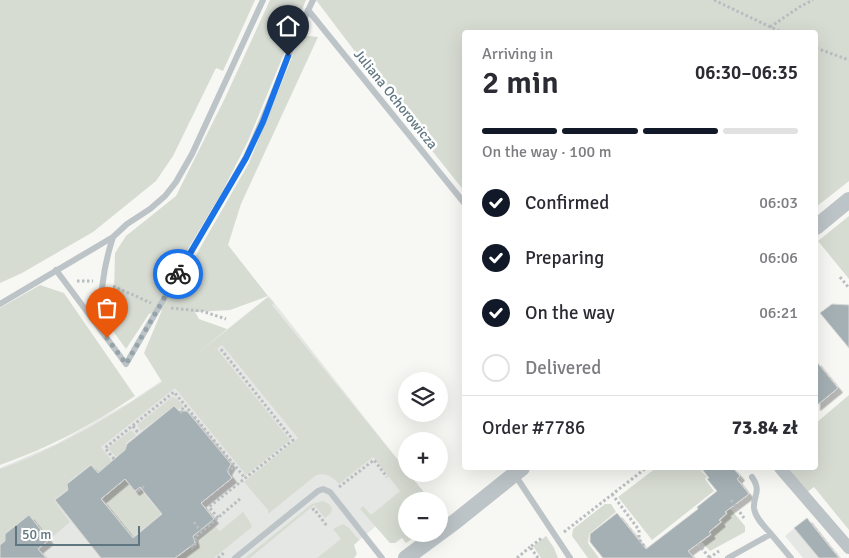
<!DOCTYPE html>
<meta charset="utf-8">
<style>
body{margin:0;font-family:Signika,sans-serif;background:#f2f2f3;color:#2b2b33;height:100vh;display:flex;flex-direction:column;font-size:19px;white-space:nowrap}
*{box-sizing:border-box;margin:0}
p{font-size:16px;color:#7c7c81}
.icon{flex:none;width:28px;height:28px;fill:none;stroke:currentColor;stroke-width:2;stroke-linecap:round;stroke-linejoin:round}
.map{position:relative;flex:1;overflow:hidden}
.side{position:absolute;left:462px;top:30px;width:356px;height:440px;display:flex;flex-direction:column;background:#fff;border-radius:5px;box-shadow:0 5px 20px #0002}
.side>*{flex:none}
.controls{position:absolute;left:398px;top:372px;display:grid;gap:10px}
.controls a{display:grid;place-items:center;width:50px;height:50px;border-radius:50%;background:#fff;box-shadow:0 5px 20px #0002;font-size:25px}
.scale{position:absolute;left:15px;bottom:12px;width:125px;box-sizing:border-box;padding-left:5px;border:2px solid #607781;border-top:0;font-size:14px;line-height:18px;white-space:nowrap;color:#607781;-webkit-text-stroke:4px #fff;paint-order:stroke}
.pin{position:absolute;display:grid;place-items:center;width:42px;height:42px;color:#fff;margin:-51px -21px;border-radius:50% 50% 50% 0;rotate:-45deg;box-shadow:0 0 5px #0007}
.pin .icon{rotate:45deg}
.courier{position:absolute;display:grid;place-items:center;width:50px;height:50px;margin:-25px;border:4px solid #1a73e8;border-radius:50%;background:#fff;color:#222;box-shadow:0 1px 6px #0007}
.head em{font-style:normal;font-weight:600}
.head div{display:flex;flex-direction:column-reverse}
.head{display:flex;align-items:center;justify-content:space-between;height:85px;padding:0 20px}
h1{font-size:32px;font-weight:600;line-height:38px}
.bar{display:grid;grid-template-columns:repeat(4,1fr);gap:8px 5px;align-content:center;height:60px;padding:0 20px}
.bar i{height:6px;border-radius:4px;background:#e1e1e2}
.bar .current{background:#111827}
.bar p{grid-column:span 4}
.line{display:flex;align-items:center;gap:12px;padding:0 20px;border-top:1px solid #e1e1e2}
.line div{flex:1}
ol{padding:0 20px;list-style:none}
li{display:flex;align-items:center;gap:15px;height:55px}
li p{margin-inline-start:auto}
li .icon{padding:5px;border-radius:50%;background:#111827;color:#fff;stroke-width:4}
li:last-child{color:#7c7c81}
li i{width:28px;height:28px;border:2px solid #e1e1e2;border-radius:50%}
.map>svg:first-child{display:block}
.built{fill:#e5e7e5}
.green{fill:#d7dcd3}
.building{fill:#a4b0b4;stroke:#d9d8d6;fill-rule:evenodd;filter:url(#shadow)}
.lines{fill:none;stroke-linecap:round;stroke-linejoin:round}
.path{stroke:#b8bdbf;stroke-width:3;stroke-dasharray:2.5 2.5;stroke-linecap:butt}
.service{stroke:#bdc4c7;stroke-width:6}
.minor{stroke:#bdc4c7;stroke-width:12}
.tertiary{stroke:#bdc4c7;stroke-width:16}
.done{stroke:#95a4a9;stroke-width:5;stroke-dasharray:0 9}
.route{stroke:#1a73e8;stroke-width:6}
.labels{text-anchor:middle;stroke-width:5;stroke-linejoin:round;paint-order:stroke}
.street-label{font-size:14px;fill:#607781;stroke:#fff}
</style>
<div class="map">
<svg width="849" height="558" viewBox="0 0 849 558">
<defs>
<filter id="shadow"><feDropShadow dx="4.5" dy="4.5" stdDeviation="0" flood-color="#0004"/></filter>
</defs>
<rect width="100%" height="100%" fill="#f7f7f4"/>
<path class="built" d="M 269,296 L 406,470 L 406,474 L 409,474 L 431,501 L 406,501 L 338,558 L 0,558 L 0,468 L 56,444 L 130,402 L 167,377 Z
M 807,518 L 839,558 L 803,558 L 785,536 Z"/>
<path class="green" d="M 0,0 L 255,0 L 223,71 L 216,68 L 173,156 L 156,181 L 93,232 L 22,273 L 0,283 Z
M 270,0 L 306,0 L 248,141 L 221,194 L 167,284 L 184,276 L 249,163 L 301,35 L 318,37 L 241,204 L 228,245 L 268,296 L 230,310 L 195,312 L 199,319 L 227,329 L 191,359 L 268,297 L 274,303 L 272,305 L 406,470 L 406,474 L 409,474 L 431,501 L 406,501 L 406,534 L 419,534 L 406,543 L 402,538 L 395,543 L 390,543 L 360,509 L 363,506 L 371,515 L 400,491 L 373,457 L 339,484 C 333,477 325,471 315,476 L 268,514 L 268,510 L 244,482 L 298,438 L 222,345 L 217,349 L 290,440 L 246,475 L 175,388 L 101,447 L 112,461 L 111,462 L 137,494 L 142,491 L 161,514 L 133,537 L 111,511 L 109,511 L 106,507 L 108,504 L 103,498 L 112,490 L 91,464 L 68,482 L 67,486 L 68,489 L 54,500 L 70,522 L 49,540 L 29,515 L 5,533 L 4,536 L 6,540 L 0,544 L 0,469 C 59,448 111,416 162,382 L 144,353 L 162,310 L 149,314 L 126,349 L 113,331 L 115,253 L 126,236 L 176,196 L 225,98 Z
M 316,0 L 849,0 L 849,181 L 816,207 L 816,32 L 465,32 L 465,192 L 397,107 Z
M 849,216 L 849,279 L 818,241 Z
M 40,285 L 64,293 L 135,396 C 93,425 48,448 0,465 L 0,308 Z
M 849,395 L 849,530 L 814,487 L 806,493 L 785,468 L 816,468 L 816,423 Z
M 172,397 L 176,398 L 183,406 L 178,410 L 174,406 L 141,431 L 137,425 Z
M 130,431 L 132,431 L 136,435 L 126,443 L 126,449 L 116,457 L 108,448 Z
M 656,468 L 699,468 L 707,477 L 705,479 L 714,491 L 652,540 L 618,497 Z
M 323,501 L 329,504 L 332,508 L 331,513 L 325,518 L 314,505 L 250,558 L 245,558 L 312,504 Z
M 605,504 L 611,504 L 616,512 L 589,534 L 588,543 L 599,558 L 588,558 L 572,536 L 573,529 Z
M 728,506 L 745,526 L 745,532 L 710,551 L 702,542 L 712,535 L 710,532 L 723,522 L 721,520 L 728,514 L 724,508 Z
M 243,512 L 250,522 L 252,527 L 214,558 L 177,558 L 190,548 L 192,550 L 197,545 L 198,539 L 215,526 L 220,531 Z
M 343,524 L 349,528 L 359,540 L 354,545 L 357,554 L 354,558 L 317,558 L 341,539 L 333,529 Z
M 546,536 L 554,548 L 558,558 L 541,558 L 533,546 Z"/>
<path class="building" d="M 832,304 L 849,305 L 849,348 L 820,313 Z
M 816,361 L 838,388 L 816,406 Z
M 174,406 L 179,411 L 187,411 L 231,464 L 227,471 L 232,478 L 201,503 L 214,519 L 193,536 L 195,543 L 175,558 L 101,558 L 55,500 L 68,490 L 67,484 L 91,465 L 98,473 L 125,450 L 127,444 ZM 125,479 L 135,491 L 140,487 L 162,514 L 133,538 L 101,499 Z
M 701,468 L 733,468 L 740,476 L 737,479 L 749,494 L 725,512 L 727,513 L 719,520 L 721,522 L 709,532 L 711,534 L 688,551 L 694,558 L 603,558 L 590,542 L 590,534 L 617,513 L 646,549 L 698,509 L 697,507 L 717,491 L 707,479 L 709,478 Z
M 29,515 L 49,540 L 38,549 L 46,558 L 0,558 L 0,545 L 5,541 L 5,534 Z
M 807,518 L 826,542 L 839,558 L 819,558 L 794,528 Z"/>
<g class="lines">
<path class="path" d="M 714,0 L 781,32
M 770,27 L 801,6 L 813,0
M 816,48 L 849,60
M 840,277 L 849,288
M 77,281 L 93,281
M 113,286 L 151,303
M 171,308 L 202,311 L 226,319
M 182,413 L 180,411 L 186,406
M 133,426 L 139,434
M 114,459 L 105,448 L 174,392 L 245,478
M 228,469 L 229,471 L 235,466
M 339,487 L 374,460 L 387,477
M 138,489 L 139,490 L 146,485
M 612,494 L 639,530 L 639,539 L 644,546
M 731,500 L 744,518
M 312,510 L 314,509 L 327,526
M 218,518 L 209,507 L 293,440 L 220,348
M 194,522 L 201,532
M 564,532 L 646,468
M 698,544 L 709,557
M 191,545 L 193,547 L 195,544 L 195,537 L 240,499
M 218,558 L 225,552
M 517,558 L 530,547
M 538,558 L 530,547 L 543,537
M 709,558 L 719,551"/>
<path class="service" d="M 308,10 L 465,204
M 56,270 L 126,364 L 246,157 C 270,106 288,52 313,0
M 0,304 L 113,237 L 127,224 L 150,209 L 165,196 L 176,182 L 192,154 L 263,0
M 100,329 C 101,294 102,271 113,237
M 515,475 L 570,558
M 752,477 C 762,492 753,495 754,508 C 755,518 765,527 771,534
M 235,558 L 318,491 L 323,489 L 330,492 L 382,558
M 728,558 L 771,534 L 791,558"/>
<path class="minor" d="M 780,468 L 849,548"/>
<path class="tertiary" d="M 816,227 L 849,200
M 406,558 L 456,521 L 522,468"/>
</g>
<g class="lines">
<path class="done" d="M 107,338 L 126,364 L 178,274"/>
<path class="route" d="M 178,274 L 246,158 L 263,122 L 288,56"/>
</g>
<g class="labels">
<g class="street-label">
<text transform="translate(396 99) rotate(51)" y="5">Juliana Ochorowicza</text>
</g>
</g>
</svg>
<div class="controls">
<a><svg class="icon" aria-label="layers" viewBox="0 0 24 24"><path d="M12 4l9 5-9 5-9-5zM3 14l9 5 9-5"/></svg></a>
<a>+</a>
<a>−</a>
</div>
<div class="scale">50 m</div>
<div class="pin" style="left:107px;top:338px;background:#ea580c"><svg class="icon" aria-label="bag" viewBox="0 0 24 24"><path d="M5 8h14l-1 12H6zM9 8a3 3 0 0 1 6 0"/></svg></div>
<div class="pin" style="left:288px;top:56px;background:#1f2937"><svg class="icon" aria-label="home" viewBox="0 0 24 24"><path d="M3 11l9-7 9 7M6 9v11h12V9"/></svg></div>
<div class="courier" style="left:178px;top:274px"><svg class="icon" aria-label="bike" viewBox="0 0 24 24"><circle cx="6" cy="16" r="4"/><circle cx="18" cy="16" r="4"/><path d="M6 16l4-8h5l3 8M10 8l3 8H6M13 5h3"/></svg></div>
<section class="side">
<div class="head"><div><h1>2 min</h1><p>Arriving in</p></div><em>06:30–06:35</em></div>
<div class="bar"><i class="current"></i><i class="current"></i><i class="current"></i><i></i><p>On the way · 100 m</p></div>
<ol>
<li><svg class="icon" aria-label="check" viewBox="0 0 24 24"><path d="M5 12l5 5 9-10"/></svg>Confirmed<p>06:03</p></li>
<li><svg class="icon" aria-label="check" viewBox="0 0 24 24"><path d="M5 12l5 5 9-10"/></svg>Preparing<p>06:06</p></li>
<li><svg class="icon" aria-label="check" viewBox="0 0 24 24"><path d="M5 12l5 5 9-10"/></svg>On the way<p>06:21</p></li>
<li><i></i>Delivered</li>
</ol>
<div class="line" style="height:65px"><div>Order #7786</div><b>73.84 zł</b></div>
</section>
</div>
